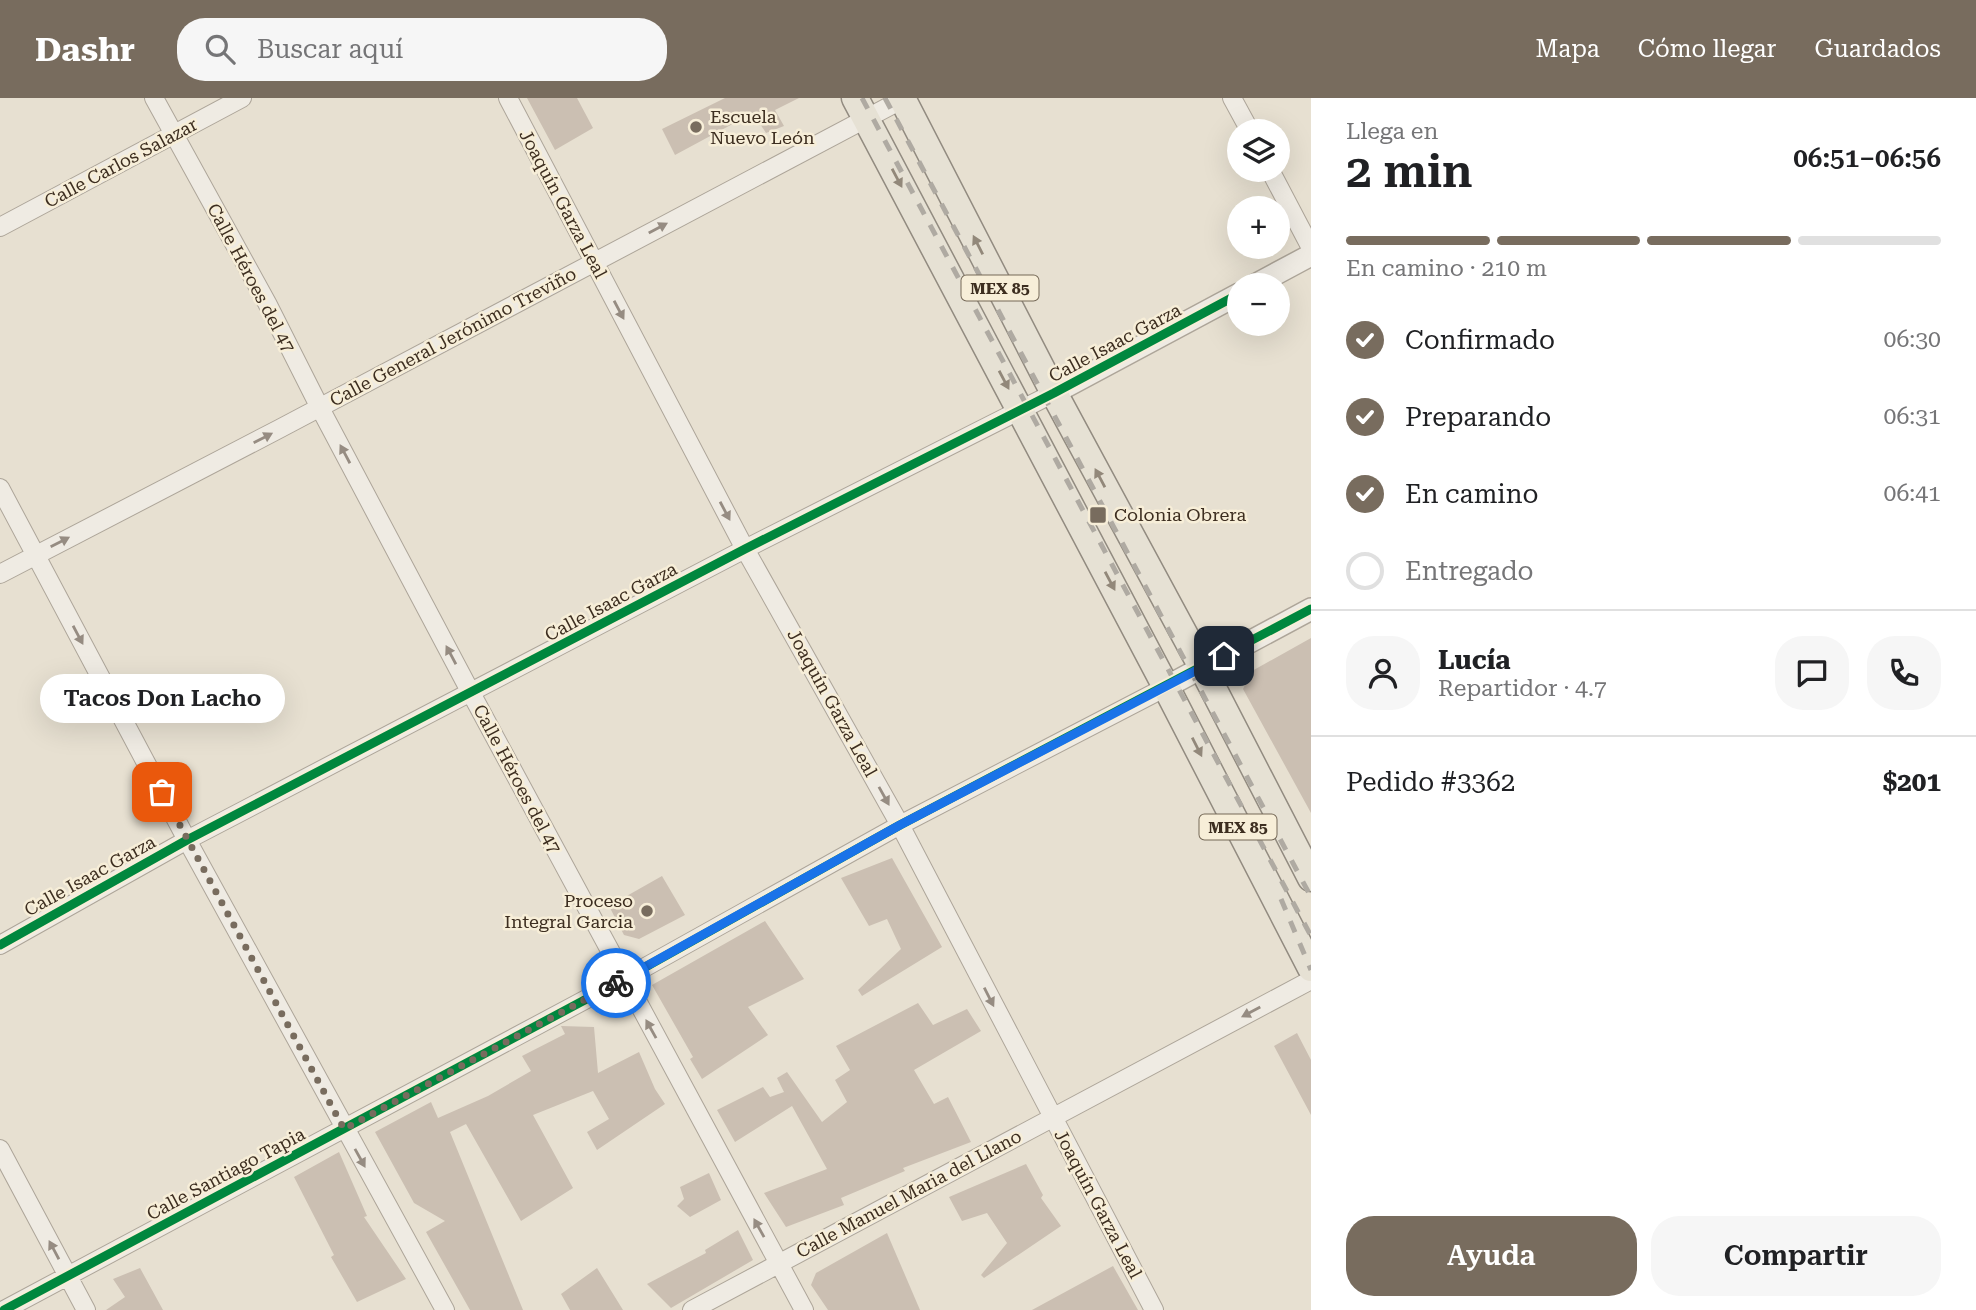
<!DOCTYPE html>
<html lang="es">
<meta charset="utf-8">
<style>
body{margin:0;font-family:"Roboto Serif",serif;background:#f6f6f6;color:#202124;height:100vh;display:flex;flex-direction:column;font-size:26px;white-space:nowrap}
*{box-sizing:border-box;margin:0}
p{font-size:23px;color:#757577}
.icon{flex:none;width:38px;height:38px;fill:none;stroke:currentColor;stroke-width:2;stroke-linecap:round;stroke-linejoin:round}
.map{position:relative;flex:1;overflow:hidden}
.side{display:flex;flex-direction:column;background:#fff;width:665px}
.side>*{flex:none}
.buttons{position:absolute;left:1227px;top:21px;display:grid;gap:14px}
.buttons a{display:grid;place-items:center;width:63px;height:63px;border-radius:50%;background:#fff;box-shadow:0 7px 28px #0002;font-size:35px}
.pin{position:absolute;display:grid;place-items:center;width:60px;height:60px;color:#fff;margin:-30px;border-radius:14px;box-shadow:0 4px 10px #0006}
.courier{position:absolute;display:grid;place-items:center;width:70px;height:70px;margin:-35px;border:5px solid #1a73e8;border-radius:50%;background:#fff;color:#222;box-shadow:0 2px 9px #0007}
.bubble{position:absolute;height:49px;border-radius:24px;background:#fff;box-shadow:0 7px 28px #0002;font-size:23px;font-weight:600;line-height:49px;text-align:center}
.overview em{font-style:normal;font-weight:600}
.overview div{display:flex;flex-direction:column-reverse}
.overview{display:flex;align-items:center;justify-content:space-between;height:119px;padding:0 35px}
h1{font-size:46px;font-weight:600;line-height:52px}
.bar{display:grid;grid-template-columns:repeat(4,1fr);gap:10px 7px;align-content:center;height:84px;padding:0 35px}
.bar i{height:9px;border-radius:5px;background:#e0e0e0}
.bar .selected{background:#786c5e}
.bar p{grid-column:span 4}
.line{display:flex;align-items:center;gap:18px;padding:0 35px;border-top:2px solid #e0e0e0}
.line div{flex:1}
.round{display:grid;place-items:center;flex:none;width:74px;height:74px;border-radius:28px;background:#f6f6f6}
ol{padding:0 35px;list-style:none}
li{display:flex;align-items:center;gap:21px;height:77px}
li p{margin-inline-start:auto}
li .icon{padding:7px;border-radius:50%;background:#786c5e;color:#fff;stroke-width:4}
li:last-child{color:#757577}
li i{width:38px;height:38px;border:4px solid #e0e0e0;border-radius:50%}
.cta{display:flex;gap:14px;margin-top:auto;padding:14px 35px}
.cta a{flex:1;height:80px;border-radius:28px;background:#786c5e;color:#fff;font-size:28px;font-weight:600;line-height:80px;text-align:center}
.cta a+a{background:#f6f6f6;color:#202124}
header{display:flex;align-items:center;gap:42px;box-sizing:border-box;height:98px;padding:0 35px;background:#786c5e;color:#fff}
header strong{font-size:33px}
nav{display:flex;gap:38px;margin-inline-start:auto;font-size:24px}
.search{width:490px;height:63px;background:#f6f6f6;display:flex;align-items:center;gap:18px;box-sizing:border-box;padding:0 24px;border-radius:28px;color:#757577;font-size:26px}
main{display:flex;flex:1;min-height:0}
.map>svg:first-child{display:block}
.building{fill:#cbbfb2}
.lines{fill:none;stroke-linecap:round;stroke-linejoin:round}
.minor-casing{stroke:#ada599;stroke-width:20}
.tertiary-casing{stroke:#ada599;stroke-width:24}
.primary-casing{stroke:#928b80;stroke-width:29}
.minor{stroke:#efebe3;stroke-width:18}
.tertiary{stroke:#efebe3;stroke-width:21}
.primary{stroke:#e6e1d4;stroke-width:26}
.rail{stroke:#afaaa2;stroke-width:5;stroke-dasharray:12 12;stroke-linecap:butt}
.cycleway-casing{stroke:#f7eed8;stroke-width:13}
.cycleway{stroke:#00873e;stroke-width:9}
.oneway{fill:#92887a}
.oneway2{fill:#968c82}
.done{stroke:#786c5e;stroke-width:7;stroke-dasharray:0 12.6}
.route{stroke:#1a73e8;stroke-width:9}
.poi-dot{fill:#786c5e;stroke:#f7eed8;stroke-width:2.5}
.labels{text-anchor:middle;stroke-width:5;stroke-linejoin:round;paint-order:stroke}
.shield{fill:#f7eed8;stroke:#756857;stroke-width:2}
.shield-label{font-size:16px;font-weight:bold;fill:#3d2e20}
.poi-label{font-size:18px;fill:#3d2e20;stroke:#f7eed8;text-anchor:start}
.street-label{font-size:18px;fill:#3d2e20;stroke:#f7eed8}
</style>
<header>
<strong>Dashr</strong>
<div class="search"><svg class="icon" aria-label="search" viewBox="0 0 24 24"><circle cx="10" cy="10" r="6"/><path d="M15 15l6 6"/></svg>Buscar aquí</div>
<nav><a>Mapa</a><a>Cómo llegar</a><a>Guardados</a></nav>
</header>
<main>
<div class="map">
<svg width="1311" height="1212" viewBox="0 0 1311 1212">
<rect width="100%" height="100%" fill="#e7e0d1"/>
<path class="building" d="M 527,0 L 577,0 L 593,30 L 555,52 Z
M 725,0 L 799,0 L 775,12 L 784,28 L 766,35 L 753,15 L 675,57 L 662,31 Z
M 1311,540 L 1311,715 L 1243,591 L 1252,573 Z
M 892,760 L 942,849 L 862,898 L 858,892 L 901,851 L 887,821 L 869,828 L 841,780 Z
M 662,778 L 685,817 L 639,841 L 624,837 L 609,808 Z
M 765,823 L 804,881 L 748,909 L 768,937 L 702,981 L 690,961 L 693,959 L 652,887 Z
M 918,905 L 933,927 L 967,911 L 981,933 L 914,972 L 934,1006 L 948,999 L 971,1044 L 903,1070 L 905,1073 L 841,1100 L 844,1107 L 786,1129 L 764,1095 L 827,1071 L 792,1008 L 735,1044 L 717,1012 L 763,989 L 770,999 L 784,994 L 777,980 L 787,974 L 822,1024 L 847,1004 L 835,982 L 850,972 L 836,948 Z
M 561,928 L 594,929 L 598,975 L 639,954 L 655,991 L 665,1006 L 597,1052 L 587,1034 L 609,1021 L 593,993 L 533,1017 L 573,1090 L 521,1123 L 466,1026 L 450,1034 L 523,1212 L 470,1212 L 426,1134 L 445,1123 L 414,1105 L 375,1034 L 431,1004 L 438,1020 L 488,998 L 531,973 L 522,958 L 565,936 Z
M 1297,935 L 1311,962 L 1311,1017 L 1274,948 Z
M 339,1054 L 367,1118 L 364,1119 L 406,1181 L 357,1204 L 331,1159 L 334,1157 L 294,1079 Z
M 1026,1066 L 1043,1097 L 1041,1100 L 1061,1128 L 984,1180 L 981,1177 L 1007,1145 L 987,1115 L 962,1123 L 949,1099 Z
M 709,1075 L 721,1102 L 690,1119 L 677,1108 L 684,1101 L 680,1089 Z
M 738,1132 L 753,1162 L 671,1210 L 647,1186 L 706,1155 L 705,1152 Z
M 887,1135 L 920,1212 L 828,1212 L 811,1187 L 816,1175 Z
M 1113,1168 L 1138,1212 L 1032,1212 Z
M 140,1170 L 163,1212 L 106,1212 L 125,1199 L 113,1181 Z
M 597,1170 L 623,1212 L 570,1212 L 561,1196 Z"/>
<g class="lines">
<defs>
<path id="minor" d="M 154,0 L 267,205 L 320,310 L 471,595 L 804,1212
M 508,0 L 745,451 L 900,727 L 1154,1212
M 1232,0 L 1250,33
M 1270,72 L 1311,150
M 0,129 L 242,0
M 0,390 L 187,742 L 445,1212
M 0,476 L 279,331 L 905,0
M 0,847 L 187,742 L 745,451 L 1054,295
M 0,1051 L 86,1212
M 4,1212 L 624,881 L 900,727 L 1166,589
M 692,1212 L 1311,882"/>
<path id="tertiary" d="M 1255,187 L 1311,157
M 1054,295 L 1239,196
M 1166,589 L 1311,511"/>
<path id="primary" d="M 855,0 L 1166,589 L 1311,870
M 902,0 L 1054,295 L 1202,569 L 1311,780"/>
</defs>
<use href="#minor" class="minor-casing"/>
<use href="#tertiary" class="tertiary-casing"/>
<use href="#primary" class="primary-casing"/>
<use href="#minor" class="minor"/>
<use href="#tertiary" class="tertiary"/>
<use href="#primary" class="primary"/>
<path class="rail" d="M 862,0 L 1311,838
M 885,0 L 1311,799
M 1281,801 L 1311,872"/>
<defs>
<path id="cycleway" d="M 0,847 L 187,742 L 745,451 L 1054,295 L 1239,196
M 4,1212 L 624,881 L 900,727 L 1311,511"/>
</defs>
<use href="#cycleway" class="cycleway-casing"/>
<use href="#cycleway" class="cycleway"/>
</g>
<defs><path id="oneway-solid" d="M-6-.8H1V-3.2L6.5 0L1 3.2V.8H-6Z" transform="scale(1.75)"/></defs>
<g class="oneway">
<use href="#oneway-solid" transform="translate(897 80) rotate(62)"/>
<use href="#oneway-solid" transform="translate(978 147) rotate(-117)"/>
<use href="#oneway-solid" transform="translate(1004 282) rotate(62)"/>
<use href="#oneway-solid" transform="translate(1100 380) rotate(-118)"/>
<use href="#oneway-solid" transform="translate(1110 483) rotate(62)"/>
<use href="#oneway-solid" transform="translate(1197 649) rotate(63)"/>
</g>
<g class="oneway2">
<use href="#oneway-solid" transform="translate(658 130) rotate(-28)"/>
<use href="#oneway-solid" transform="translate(619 212) rotate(62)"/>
<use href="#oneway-solid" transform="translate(263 340) rotate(-27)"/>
<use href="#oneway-solid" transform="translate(345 356) rotate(-118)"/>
<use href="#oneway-solid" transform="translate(725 413) rotate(62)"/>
<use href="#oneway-solid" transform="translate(60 444) rotate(-27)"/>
<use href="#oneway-solid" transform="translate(78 537) rotate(62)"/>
<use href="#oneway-solid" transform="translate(451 557) rotate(-118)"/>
<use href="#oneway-solid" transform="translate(884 698) rotate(61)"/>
<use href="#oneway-solid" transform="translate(989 899) rotate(63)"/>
<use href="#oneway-solid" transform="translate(1251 914) rotate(152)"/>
<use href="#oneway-solid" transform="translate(651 931) rotate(-119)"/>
<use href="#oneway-solid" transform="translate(360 1060) rotate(61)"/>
<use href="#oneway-solid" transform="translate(759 1130) rotate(-119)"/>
<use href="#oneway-solid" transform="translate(54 1152) rotate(-118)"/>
</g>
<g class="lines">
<path class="done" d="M 162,694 L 344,1031 L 616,885"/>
<path class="route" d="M 616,885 L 900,727 L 1224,558"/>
</g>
<g class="poi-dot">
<circle cx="696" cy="29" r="7"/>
<rect x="1089" y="408" width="18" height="18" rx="3.5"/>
<circle cx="647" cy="813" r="7"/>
</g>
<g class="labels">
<g class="shield">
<rect x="961.5" y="177.5" width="77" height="25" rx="5"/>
<rect x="1199.5" y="716.5" width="77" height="25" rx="5"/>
</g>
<g class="shield-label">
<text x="1000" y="196">MEX 85</text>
<text x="1238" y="735">MEX 85</text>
</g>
<g class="poi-label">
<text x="710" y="25">Escuela<tspan x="710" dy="21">Nuevo León</tspan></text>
<text x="1114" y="423">Colonia Obrera</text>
<text x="633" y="809" text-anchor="end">Proceso<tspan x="633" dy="21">Integral Garcia</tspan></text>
</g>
<g class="street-label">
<text transform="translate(121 65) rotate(-28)" y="6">Calle Carlos Salazar</text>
<text transform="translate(563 106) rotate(62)" y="6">Joaquín Garza Leal</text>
<text transform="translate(251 180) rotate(62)" y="6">Calle Héroes del 47</text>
<text transform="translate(453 239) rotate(-28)" y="6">Calle General Jerónimo Treviño</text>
<text transform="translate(1115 245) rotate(-28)" y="6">Calle Isaac Garza</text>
<text transform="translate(611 504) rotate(-28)" y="6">Calle Isaac Garza</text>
<text transform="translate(832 605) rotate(61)" y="6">Joaquín Garza Leal</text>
<text transform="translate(517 681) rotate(62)" y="6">Calle Héroes del 47</text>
<text transform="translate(90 778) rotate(-29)" y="6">Calle Isaac Garza</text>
<text transform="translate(226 1076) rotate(-28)" y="6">Calle Santiago Tapia</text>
<text transform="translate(909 1096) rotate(-28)" y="6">Calle Manuel Maria del Llano</text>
<text transform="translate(1098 1106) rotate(62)" y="6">Joaquín Garza Leal</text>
</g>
</g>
</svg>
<div class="buttons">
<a><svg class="icon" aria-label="layers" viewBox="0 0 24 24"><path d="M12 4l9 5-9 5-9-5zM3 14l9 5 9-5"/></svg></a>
<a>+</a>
<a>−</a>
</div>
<div class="pin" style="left:162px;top:694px;background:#ea580c"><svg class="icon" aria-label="bag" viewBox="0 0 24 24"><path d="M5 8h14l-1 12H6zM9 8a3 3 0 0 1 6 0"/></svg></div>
<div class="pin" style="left:1224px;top:558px;background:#1f2937"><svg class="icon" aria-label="home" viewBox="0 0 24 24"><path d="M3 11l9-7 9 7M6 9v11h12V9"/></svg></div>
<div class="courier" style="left:616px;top:885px"><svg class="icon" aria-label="bike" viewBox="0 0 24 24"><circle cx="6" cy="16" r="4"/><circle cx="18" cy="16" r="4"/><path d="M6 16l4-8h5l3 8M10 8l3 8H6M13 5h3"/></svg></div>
<div class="bubble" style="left:40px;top:576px;width:245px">Tacos Don Lacho</div>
</div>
<section class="side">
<div class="overview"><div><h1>2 min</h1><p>Llega en</p></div><em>06:51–06:56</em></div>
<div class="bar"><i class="selected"></i><i class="selected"></i><i class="selected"></i><i></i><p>En camino · 210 m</p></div>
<ol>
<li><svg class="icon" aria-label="check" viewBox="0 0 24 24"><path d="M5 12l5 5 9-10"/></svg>Confirmado<p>06:30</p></li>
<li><svg class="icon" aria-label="check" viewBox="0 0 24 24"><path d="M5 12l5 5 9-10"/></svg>Preparando<p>06:31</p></li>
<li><svg class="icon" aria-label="check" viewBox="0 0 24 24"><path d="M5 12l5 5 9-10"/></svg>En camino<p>06:41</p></li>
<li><i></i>Entregado</li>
</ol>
<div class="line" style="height:126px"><a class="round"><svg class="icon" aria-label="person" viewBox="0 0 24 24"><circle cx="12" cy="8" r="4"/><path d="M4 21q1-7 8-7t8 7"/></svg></a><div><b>Lucía</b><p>Repartidor · 4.7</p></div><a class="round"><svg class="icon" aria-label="chat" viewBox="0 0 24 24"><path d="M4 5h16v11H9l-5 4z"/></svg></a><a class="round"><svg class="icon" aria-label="phone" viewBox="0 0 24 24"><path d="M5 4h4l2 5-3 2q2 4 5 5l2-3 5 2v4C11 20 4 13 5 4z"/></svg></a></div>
<div class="line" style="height:91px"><div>Pedido #3362</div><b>$201</b></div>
<div class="cta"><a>Ayuda</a><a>Compartir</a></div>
</section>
</main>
